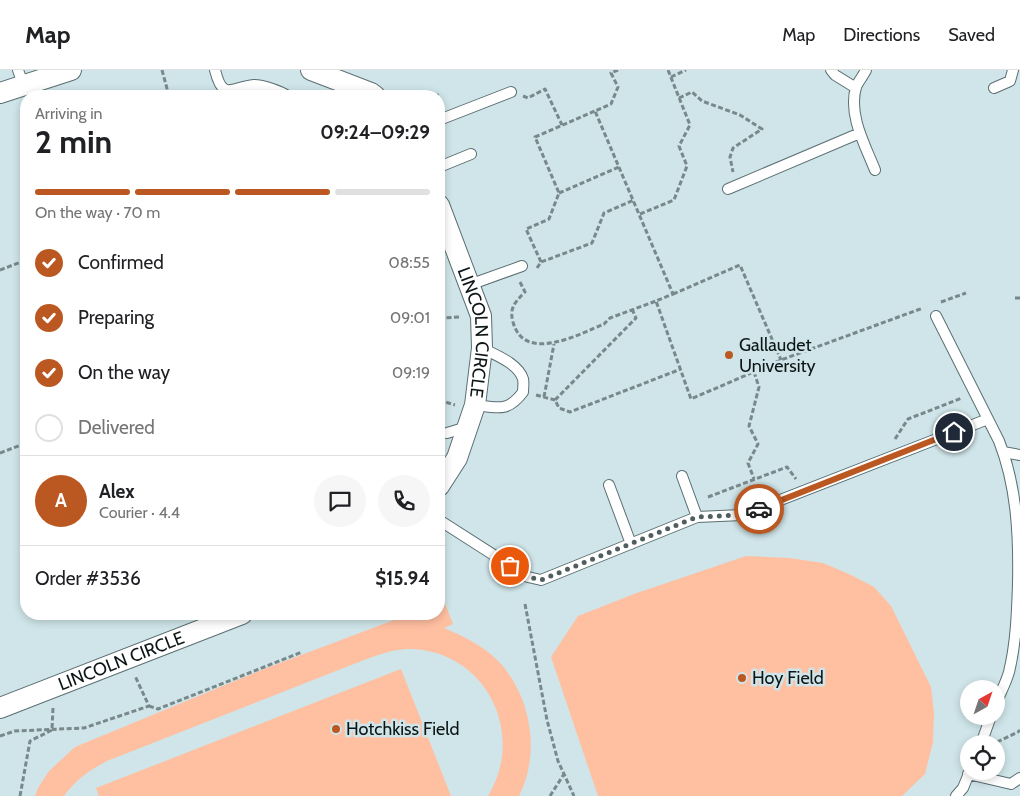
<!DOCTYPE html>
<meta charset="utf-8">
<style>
body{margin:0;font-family:Cabin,sans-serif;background:#f6f6f6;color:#202124;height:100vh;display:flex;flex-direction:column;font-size:19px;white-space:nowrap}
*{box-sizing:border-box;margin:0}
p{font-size:16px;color:#757577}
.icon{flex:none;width:28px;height:28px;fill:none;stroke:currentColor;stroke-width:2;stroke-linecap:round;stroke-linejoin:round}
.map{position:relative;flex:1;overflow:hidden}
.details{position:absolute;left:20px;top:20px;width:425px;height:530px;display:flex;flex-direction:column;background:#fff;border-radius:20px;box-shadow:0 2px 8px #0003}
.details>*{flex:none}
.needle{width:32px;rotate:40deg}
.buttons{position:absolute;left:960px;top:610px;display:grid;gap:10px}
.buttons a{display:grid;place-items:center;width:45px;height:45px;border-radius:50%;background:#fff;box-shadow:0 2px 8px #0003;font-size:25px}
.pin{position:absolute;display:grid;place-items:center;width:42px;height:42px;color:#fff;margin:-21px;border:2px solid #fff;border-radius:50%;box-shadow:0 1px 5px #0007}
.courier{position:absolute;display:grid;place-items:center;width:50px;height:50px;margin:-25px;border:4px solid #bb5821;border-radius:50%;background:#fff;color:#222;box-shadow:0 1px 6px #0007}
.head em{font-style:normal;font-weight:700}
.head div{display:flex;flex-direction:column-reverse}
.head{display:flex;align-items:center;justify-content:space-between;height:85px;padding:0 15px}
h1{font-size:32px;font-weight:700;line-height:38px}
.bar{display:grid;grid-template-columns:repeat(4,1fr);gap:8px 5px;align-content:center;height:60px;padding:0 15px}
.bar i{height:6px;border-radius:4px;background:#e0e0e0}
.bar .active{background:#bb5821}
.bar p{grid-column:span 4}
.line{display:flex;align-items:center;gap:12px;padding:0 15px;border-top:1px solid #e0e0e0}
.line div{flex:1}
.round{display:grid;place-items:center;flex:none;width:52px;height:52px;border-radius:26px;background:#f6f6f6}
ol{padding:0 15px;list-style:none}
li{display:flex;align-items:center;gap:15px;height:55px}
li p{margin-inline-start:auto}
li .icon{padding:5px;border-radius:50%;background:#bb5821;color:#fff;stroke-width:4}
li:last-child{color:#757577}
li i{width:28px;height:28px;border:2px solid #e0e0e0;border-radius:50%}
header{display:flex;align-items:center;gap:30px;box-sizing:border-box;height:70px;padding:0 25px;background:#fff;border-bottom:1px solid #e0e0e0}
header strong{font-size:24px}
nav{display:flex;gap:28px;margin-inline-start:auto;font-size:18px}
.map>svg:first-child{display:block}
.pitch{fill:#ffbfa1}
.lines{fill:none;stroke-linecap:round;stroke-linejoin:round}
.lane-casing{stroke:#5b6f72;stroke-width:12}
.street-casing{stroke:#5b6f72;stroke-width:22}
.path{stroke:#79888b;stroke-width:3;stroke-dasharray:5 2.5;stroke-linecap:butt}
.lane{stroke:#fff;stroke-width:10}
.street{stroke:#fff;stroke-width:20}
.done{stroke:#515e60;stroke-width:5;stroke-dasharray:0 9}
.route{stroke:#bb5821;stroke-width:6}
.poi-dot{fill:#bb5821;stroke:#cfe5e9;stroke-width:2}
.labels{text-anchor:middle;stroke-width:5;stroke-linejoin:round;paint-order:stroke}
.street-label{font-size:18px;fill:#0d1516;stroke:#cfe5e9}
.poi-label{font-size:18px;fill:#0d1516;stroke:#cfe5e9;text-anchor:start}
</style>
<header>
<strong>Map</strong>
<nav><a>Map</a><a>Directions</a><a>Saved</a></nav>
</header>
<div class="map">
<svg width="1020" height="726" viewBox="0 0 1020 726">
<rect width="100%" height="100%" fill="#cfe5e9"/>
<path class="pitch" d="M 746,486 L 789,488 L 823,493 L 851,505 L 874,517 L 891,536 L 931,617 L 934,643 L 933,672 L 925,704 L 902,726 L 598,726 L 551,587 L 578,546 L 634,524 Z
M 444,531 L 453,554 L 444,558 C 466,567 487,578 502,595 C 532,630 540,685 519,726 L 488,726 C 526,664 487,583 413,579 C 396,578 380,584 364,590 L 107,691 C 90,700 75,710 64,726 L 35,726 L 38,718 L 49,701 L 75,677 L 264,599 L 410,544 L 439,544 L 439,533 Z
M 401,599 L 451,726 L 99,726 L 96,718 Z"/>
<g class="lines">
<defs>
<path id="lane" d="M 18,0 L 23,14
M 215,0 C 223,32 231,17 254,15 C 264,15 280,21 288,26
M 831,0 L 835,5 L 856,18
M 866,0 C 863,6 858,12 856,17 C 848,45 865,75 875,100
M 994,18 L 1010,11 L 1013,0
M 439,50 L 511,22
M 439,97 L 471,84
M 728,119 L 860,63
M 469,215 L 522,196
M 936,246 L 999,371 C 1017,417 1019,466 1018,514 C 1017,544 1016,573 1009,602 C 1006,613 1000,623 996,634
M 475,335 C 499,338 508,342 523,322 C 523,318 524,313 523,309 C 518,293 495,285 482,278
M 447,363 L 467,357
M 1003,382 L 1020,385
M 682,406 L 697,447
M 609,415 L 631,474
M 439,450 L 528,507 L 541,510 L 697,447 L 742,445 L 988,349
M 981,674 L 991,646
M 968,704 L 1011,714 L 1020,708
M 956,726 L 963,718 L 970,701"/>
<g id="street">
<path d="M 311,0 L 371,23 L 375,26"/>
<path d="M 0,23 L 71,0"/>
<path id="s1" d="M 439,135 L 481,246 L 482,278 L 475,335 L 457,388 L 439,416"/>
<path id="s2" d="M 0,638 L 242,544"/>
</g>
</defs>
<use href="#lane" class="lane-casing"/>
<use href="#street" class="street-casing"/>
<path class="path" d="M 162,0 L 169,26
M 618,0 L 611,3 L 618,17 L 611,34 L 595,41 L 673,224 L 656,231 L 691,329 L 781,290 L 923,238
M 671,7 L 686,0
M 180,26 L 188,23 L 190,26
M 193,26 L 205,21
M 434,26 L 441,24
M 523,26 L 528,28 L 545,19 L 562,55
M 679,28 L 692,22 L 702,31 L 740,45 L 762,59 L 733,78 L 730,87 L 733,102
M 559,123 L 619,97
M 640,144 L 674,130 L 687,96 L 679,76 L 690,55 L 668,0
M 541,192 L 526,159 L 549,149 L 559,123 L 535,67 L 595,41
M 537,198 L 541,192 L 592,173 L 604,143 L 634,130
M 0,200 L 26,190
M 439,209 L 444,204
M 520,212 L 525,222 C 515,232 509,238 513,252 C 524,294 580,264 604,254 L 610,248 L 656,231
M 673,224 L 740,195 L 781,290
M 1015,228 L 1020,228
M 941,232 L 966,223
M 632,239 L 636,248 L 555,330 L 559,338 L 570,342 L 681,299
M 439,248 L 461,247
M 754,302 L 759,317 L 749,356 L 758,374 L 748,393 L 754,409
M 536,325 L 555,330
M 544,327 L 554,274
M 439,330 L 455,335
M 895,369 L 908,349 L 962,328
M 0,383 L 26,373
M 708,427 L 787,397 L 796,409
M 525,534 L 547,650 L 558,691 L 574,726
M 149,636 L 158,639 L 302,582
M 0,666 L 15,661 L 84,658 L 149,636 L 135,606
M 997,672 L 1018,662 L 1020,660
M 20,726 L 30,671 L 52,660 L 53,638
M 550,726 L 564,704"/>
<use href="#lane" class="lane"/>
<use href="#street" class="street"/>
</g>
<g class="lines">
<path class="done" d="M 510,496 L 528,507 L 541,510 L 697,447 L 742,445 L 759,439"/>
<path class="route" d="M 759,439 L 954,362"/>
</g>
<g class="poi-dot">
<circle cx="729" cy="285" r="5"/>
<circle cx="742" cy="608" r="5"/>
<circle cx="336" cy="659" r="5"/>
</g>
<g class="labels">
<g class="street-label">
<text dy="6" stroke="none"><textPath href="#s1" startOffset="134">LINCOLN CIRCLE</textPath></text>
<text dy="6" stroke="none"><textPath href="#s2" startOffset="130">LINCOLN CIRCLE</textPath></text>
</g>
<g class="poi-label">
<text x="739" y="281">Gallaudet<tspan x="739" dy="21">University</tspan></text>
<text x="752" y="614">Hoy Field</text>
<text x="346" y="665">Hotchkiss Field</text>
</g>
</g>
</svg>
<div class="buttons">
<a><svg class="needle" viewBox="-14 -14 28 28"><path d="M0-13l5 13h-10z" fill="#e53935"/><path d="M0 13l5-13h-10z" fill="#757577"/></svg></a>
<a><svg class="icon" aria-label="locate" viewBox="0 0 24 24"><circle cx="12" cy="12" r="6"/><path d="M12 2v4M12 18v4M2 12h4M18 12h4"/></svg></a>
</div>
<div class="pin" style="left:510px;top:496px;background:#ea580c"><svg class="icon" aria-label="bag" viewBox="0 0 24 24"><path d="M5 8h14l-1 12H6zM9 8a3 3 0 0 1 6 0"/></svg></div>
<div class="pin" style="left:954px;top:362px;background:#1f2937"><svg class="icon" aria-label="home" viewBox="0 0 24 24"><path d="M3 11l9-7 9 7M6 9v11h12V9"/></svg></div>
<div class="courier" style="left:759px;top:439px"><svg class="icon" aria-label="car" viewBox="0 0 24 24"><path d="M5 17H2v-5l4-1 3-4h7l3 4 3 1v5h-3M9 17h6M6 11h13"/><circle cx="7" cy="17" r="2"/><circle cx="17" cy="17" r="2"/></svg></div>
<section class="details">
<div class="head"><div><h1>2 min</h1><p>Arriving in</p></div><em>09:24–09:29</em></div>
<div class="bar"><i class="active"></i><i class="active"></i><i class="active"></i><i></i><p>On the way · 70 m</p></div>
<ol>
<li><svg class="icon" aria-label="check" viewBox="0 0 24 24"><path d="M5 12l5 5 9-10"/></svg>Confirmed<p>08:55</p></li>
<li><svg class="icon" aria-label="check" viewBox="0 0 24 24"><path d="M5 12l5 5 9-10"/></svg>Preparing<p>09:01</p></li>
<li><svg class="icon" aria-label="check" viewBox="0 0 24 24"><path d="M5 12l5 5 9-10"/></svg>On the way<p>09:19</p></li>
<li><i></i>Delivered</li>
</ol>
<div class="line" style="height:90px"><b class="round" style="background:#bb5821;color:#fff">A</b><div><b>Alex</b><p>Courier · 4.4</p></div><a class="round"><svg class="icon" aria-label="chat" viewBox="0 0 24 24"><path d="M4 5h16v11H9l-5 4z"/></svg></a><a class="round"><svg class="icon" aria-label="phone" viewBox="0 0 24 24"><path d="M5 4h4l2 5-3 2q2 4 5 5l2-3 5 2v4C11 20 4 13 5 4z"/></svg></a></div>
<div class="line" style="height:65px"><div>Order #3536</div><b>$15.94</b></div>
</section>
</div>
